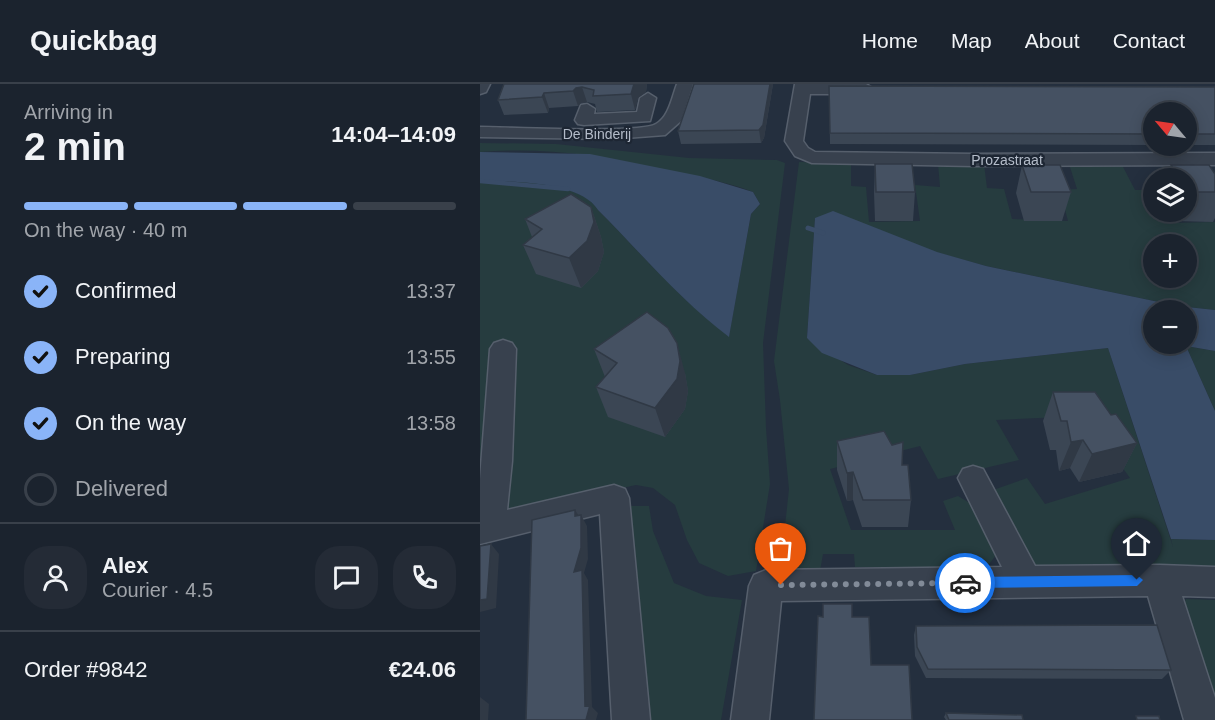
<!DOCTYPE html>
<meta charset="utf-8">
<style>
body{margin:0;font-family:Arial,sans-serif;background:#242b36;color:#f1f3f6;height:100vh;display:flex;flex-direction:column;font-size:22px;white-space:nowrap}
*{box-sizing:border-box;margin:0}
p{font-size:20px;color:#a0a4aa}
.icon{flex:none;width:33px;height:33px;fill:none;stroke:currentColor;stroke-width:2;stroke-linecap:round;stroke-linejoin:round}
.map{position:relative;flex:1;overflow:hidden}
.drawer{display:flex;flex-direction:column;background:#1b232e;width:480px}
.drawer>*{flex:none}
.needle{width:39px;rotate:299deg}
.fabs{position:absolute;left:663px;top:18px;display:grid;gap:12px}
.fabs a{display:grid;place-items:center;width:54px;height:54px;border-radius:50%;background:#1b232e;box-shadow:0 3px 15px #0003,0 0 0 2px #39404a;font-size:30px}
.pin{position:absolute;display:grid;place-items:center;width:51px;height:51px;color:#fff;margin:-62px -26px;border-radius:50% 50% 50% 0;rotate:-45deg;box-shadow:0 0 6px #0007}
.pin .icon{rotate:45deg}
.courier{position:absolute;display:grid;place-items:center;width:60px;height:60px;margin:-30px;border:4px solid #1a73e8;border-radius:50%;background:#fff;color:#222;box-shadow:0 2px 8px #0007}
.overview em{font-style:normal;font-weight:700}
.overview div{display:flex;flex-direction:column-reverse}
.overview{display:flex;align-items:center;justify-content:space-between;height:102px;padding:0 24px}
h1{font-size:39px;font-weight:700;line-height:45px}
.bar{display:grid;grid-template-columns:repeat(4,1fr);gap:9px 6px;align-content:center;height:72px;padding:0 24px}
.bar i{height:8px;border-radius:4px;background:#39404a}
.bar .on{background:#8ab4f8}
.bar p{grid-column:span 4}
.line{display:flex;align-items:center;gap:15px;padding:0 24px;border-top:2px solid #39404a}
.line div{flex:1}
.round{display:grid;place-items:center;flex:none;width:63px;height:63px;border-radius:24px;background:#242b36}
ol{padding:0 24px;list-style:none}
li{display:flex;align-items:center;gap:18px;height:66px}
li p{margin-inline-start:auto}
li .icon{padding:6px;border-radius:50%;background:#8ab4f8;color:#111;stroke-width:4}
li:last-child{color:#a0a4aa}
li i{width:33px;height:33px;border:3px solid #39404a;border-radius:50%}
header{display:flex;align-items:center;gap:36px;box-sizing:border-box;height:84px;padding:0 30px;background:#1b232e;border-bottom:2px solid #39404a}
header strong{font-size:28px}
nav{display:flex;gap:33px;margin-inline-start:auto;font-size:21px}
main{display:flex;flex:1;min-height:0}
.map>svg:first-child{display:block}
.green{fill:#263c3f;fill-rule:evenodd}
.water{fill:#394c67;fill-rule:evenodd}
.lines{fill:none;stroke-linecap:round;stroke-linejoin:round}
.stream-far1{stroke:#394c67;stroke-width:4.5}
.stream{stroke:#394c67;stroke-width:5}
.minor-casing{stroke:#565f6c;stroke-width:3}
.minor{fill:#38414e;fill-rule:evenodd}
.wall{fill:#3b4654}
.shaded-wall{fill:#303945}
.building{fill:#455162;stroke:#303945;stroke-width:1.5}
.route{fill:#1a73e8}
.done{stroke:#828b98;stroke-width:6;stroke-dasharray:0 10.8}
.labels{text-anchor:middle;stroke-width:4.5;stroke-linejoin:round;paint-order:stroke}
.far-street-label{font-size:14px;fill:#b4bcc9;stroke:#1d2633}
</style>
<header>
<strong>Quickbag</strong>
<nav><a>Home</a><a>Map</a><a>About</a><a>Contact</a></nav>
</header>
<main>
<section class="drawer">
<div class="overview"><div><h1>2 min</h1><p>Arriving in</p></div><em>14:04–14:09</em></div>
<div class="bar"><i class="on"></i><i class="on"></i><i class="on"></i><i></i><p>On the way · 40 m</p></div>
<ol>
<li><svg class="icon" aria-label="check" viewBox="0 0 24 24"><path d="M5 12l5 5 9-10"/></svg>Confirmed<p>13:37</p></li>
<li><svg class="icon" aria-label="check" viewBox="0 0 24 24"><path d="M5 12l5 5 9-10"/></svg>Preparing<p>13:55</p></li>
<li><svg class="icon" aria-label="check" viewBox="0 0 24 24"><path d="M5 12l5 5 9-10"/></svg>On the way<p>13:58</p></li>
<li><i></i>Delivered</li>
</ol>
<div class="line" style="height:108px"><a class="round"><svg class="icon" aria-label="person" viewBox="0 0 24 24"><circle cx="12" cy="8" r="4"/><path d="M4 21q1-7 8-7t8 7"/></svg></a><div><b>Alex</b><p>Courier · 4.5</p></div><a class="round"><svg class="icon" aria-label="chat" viewBox="0 0 24 24"><path d="M4 5h16v11H9l-5 4z"/></svg></a><a class="round"><svg class="icon" aria-label="phone" viewBox="0 0 24 24"><path d="M5 4h4l2 5-3 2q2 4 5 5l2-3 5 2v4C11 20 4 13 5 4z"/></svg></a></div>
<div class="line" style="height:78px"><div>Order #9842</div><b>€24.06</b></div>
</section>
<div class="map">
<svg width="735" height="636" viewBox="0 0 735 636">
<rect width="100%" height="100%" fill="#242f3e"/>
<path class="green" d="M 0,59 L 76,60 L 209,74 L 297,76 L 305,79 L 283,259 L 286,344 L 290,400 L 276,487 L 248,492 L 219,479 L 207,456 L 195,421 L 173,404 L 156,401 L 0,435 L 0,97 C 30,97 101,96 118,126 C 161,169 200,216 249,252 L 271,130 L 280,120 L 273,108 C 241,95 207,92 174,84 C 118,70 58,63 0,68 Z
M 319,78 L 371,79 L 371,102 L 386,103 L 389,138 L 440,137 L 435,101 L 460,103 L 458,80 L 504,80 L 507,104 L 524,105 L 532,135 L 588,137 L 580,106 L 597,105 L 589,80 L 642,81 L 655,106 L 669,106 L 673,114 L 674,128 L 681,128 L 687,139 L 735,138 L 735,226 L 698,222 L 506,182 L 335,135 L 327,254 L 368,281 L 397,291 L 430,291 L 485,280 L 628,264 L 693,463 L 691,455 L 735,456 L 735,483 L 554,482 L 514,416 L 516,405 L 547,394 L 565,420 L 650,394 L 605,332 L 516,336 L 539,376 L 458,395 L 440,362 L 350,385 L 371,446 L 475,446 L 463,417 L 478,412 L 493,421 L 516,471 L 507,483 L 375,483 L 374,470 L 343,470 L 340,487 L 312,485 L 301,479 L 309,405 L 300,316 L 294,277 ZM 674,160 L 706,160 L 706,194 L 674,194 Z
M 706,262 L 735,267 L 735,327 Z
M 146,422 L 169,422 L 173,447 L 194,499 L 226,512 L 262,516 L 241,636 L 171,636 Z
M 706,515 L 735,516 L 735,636 L 702,526 Z"/>
<path class="water" d="M 0,68 L 110,70 L 220,92 L 273,108 L 280,120 L 271,130 L 249,253 C 200,216 161,169 118,126 C 101,97 30,97 0,97 Z
M 353,127 L 457,168 L 506,182 L 698,222 L 735,226 L 735,267 L 706,262 L 735,327 L 735,456 L 691,455 L 628,264 L 485,280 L 430,291 L 397,291 L 342,269 L 327,254 L 335,134 ZM 674,226 L 706,226 L 706,260 L 674,260 Z"/>
<g class="lines">
<path class="stream-far1" d="M 0,97 L 88,105"/>
<path class="stream" d="M 328,144 L 343,149"/>
<defs>
<path id="minor" d="M 0,0 L 10,0 L 6,8 L 0,10 Z
M 197,0 L 213,0 L 201,37 L 185,51 L 132,55 L 0,53 L 0,43 C 28,43 160,50 176,40 C 189,33 192,13 197,0 Z
M 315,0 L 386,0 L 394,5 L 386,10 L 330,10 L 323,57 L 328,64 L 335,68 L 495,70 L 735,69 L 735,81 L 495,82 L 332,79 L 315,72 L 305,57 Z
M 168,9 L 176,14 L 170,37 L 104,41 L 98,40 L 95,36 L 101,21 L 107,20 L 115,25 L 114,30 L 157,28 L 160,14 Z
M 23,256 L 32,259 L 36,265 L 32,377 L 27,426 L 134,401 L 145,405 L 149,414 L 170,636 L 132,636 L 120,430 L 0,460 L 0,395 L 10,265 L 14,259 Z
M 493,382 L 503,385 L 555,482 L 680,481 L 735,483 L 735,513 L 702,512 L 735,614 L 735,636 L 704,636 L 668,512 L 301,517 L 289,636 L 251,636 L 269,502 L 274,491 L 286,486 L 522,483 L 478,394 L 483,385 Z"/>
</defs>
<use href="#minor" class="minor-casing"/>
<use href="#minor" class="minor"/>
</g>
<path class="wall" d="M 24,0 L 167,0 L 166,8 L 158,14 L 155,26 L 117,28 L 115,20 L 107,18 L 101,19 L 98,22 L 69,24 L 68,29 L 24,31 L 18,16 Z
M 293,0 L 284,54 L 281,59 L 201,60 L 198,47 Z
M 349,2 L 735,3 L 735,61 L 706,61 L 706,28 L 674,28 L 674,61 L 350,60 Z
M 395,80 L 435,108 L 433,137 L 395,137 L 394,109 Z
M 542,81 L 591,108 L 582,137 L 544,137 L 536,109 Z
M 691,81 L 735,90 L 735,134 L 733,138 L 695,137 L 690,128 L 706,128 L 706,94 L 686,94 Z
M 111,123 L 121,153 L 124,168 L 118,187 L 101,204 L 56,190 L 43,161 L 52,153 L 45,135 Z
M 114,265 L 205,289 L 208,307 L 205,325 L 185,353 L 128,333 L 116,303 L 125,293 Z
M 573,308 L 631,331 L 657,359 L 642,388 L 599,398 L 590,384 L 579,387 L 576,366 L 570,366 L 563,337 Z
M 357,357 L 422,381 L 431,416 L 428,443 L 382,443 L 373,416 L 367,417 L 357,386 Z
M 436,542 L 691,586 L 682,595 L 446,594 L 435,572 L 434,551 Z
M 466,629 L 543,636 L 466,636 L 464,633 Z"/>
<path class="shaded-wall" d="M 154,0 L 167,0 L 166,8 L 158,14 L 155,26 L 151,10 Z
M 290,0 L 293,0 L 284,54 L 281,59 L 279,46 Z
M 102,3 L 107,18 L 101,19 L 98,22 L 93,7 L 96,4 Z
M 64,9 L 69,24 L 68,29 L 62,13 Z
M 111,123 L 121,153 L 124,168 L 118,187 L 101,204 L 89,174 Z
M 197,259 L 205,289 L 208,307 L 205,325 L 185,353 L 175,324 Z
M 603,356 L 590,384 L 579,387 L 591,358 Z
M 657,359 L 642,388 L 599,398 L 612,370 Z
M 373,388 L 373,416 L 367,417 L 367,389 Z
M 95,426 L 101,435 L 101,431 L 107,442 L 108,475 L 104,489 L 108,496 L 112,623 L 118,629 L 116,636 L 106,636 L 105,622 L 94,488 Z
M 11,460 L 19,470 L 16,524 L 0,528 L 0,516 Z
M 0,613 L 9,620 L 8,636 L 0,636 Z"/>
<path class="building" d="M 24,0 L 154,0 L 151,10 L 113,12 L 114,6 L 102,3 L 96,4 L 93,7 L 64,9 L 62,13 L 18,16 Z
M 214,0 L 290,0 L 283,41 L 279,46 L 198,47 Z
M 349,2 L 735,3 L 735,50 L 706,50 L 706,28 L 674,28 L 674,50 L 350,49 Z
M 395,80 L 432,80 L 435,108 L 396,108 Z
M 542,81 L 580,81 L 591,108 L 551,108 Z
M 691,81 L 729,81 L 735,90 L 735,108 L 707,108 L 706,107 L 706,94 L 699,94 Z
M 91,110 L 111,123 L 114,138 L 107,157 L 89,174 L 43,161 L 62,145 L 45,135 Z
M 167,228 L 188,244 L 197,259 L 200,277 L 197,295 L 175,324 L 116,303 L 137,279 L 114,265 Z
M 573,308 L 615,308 L 631,331 L 636,330 L 657,359 L 612,370 L 603,356 L 591,358 L 587,337 L 581,337 Z
M 404,347 L 412,361 L 423,358 L 422,381 L 428,381 L 431,416 L 383,416 L 373,388 L 367,389 L 357,357 Z
M 95,426 L 95,432 L 101,431 L 101,464 L 94,488 L 102,486 L 105,622 L 110,621 L 106,636 L 46,636 L 52,436 Z
M 11,460 L 7,515 L 0,516 L 0,462 Z
M 343,520 L 372,520 L 372,533 L 389,533 L 391,581 L 429,581 L 432,636 L 334,636 L 338,532 L 343,533 Z
M 677,541 L 691,586 L 448,585 L 437,563 L 436,542 Z
M 466,629 L 542,631 L 543,636 L 469,636 Z
M 656,632 L 679,632 L 680,636 L 657,636 Z"/>
<path class="route" d="M 657,491 L 663,496 L 657,502 L 485,504 L 479,499 L 485,493 Z"/>
<g class="lines">
<path class="done" d="M 301,501 L 485,499"/>
</g>
<g class="labels">
<g class="far-street-label">
<text x="117" y="55">De Binderij</text>
<text x="527" y="81">Prozastraat</text>
</g>
</g>
</svg>
<div class="fabs">
<a><svg class="needle" viewBox="-14 -14 28 28"><path d="M0-13l5 13h-10z" fill="#e53935"/><path d="M0 13l5-13h-10z" fill="#a0a4aa"/></svg></a>
<a><svg class="icon" aria-label="layers" viewBox="0 0 24 24"><path d="M12 4l9 5-9 5-9-5zM3 14l9 5 9-5"/></svg></a>
<a>+</a>
<a>−</a>
</div>
<div class="pin" style="left:301px;top:501px;background:#ea580c"><svg class="icon" aria-label="bag" viewBox="0 0 24 24"><path d="M5 8h14l-1 12H6zM9 8a3 3 0 0 1 6 0"/></svg></div>
<div class="pin" style="left:657px;top:496px;background:#1f2937"><svg class="icon" aria-label="home" viewBox="0 0 24 24"><path d="M3 11l9-7 9 7M6 9v11h12V9"/></svg></div>
<div class="courier" style="left:485px;top:499px"><svg class="icon" aria-label="car" viewBox="0 0 24 24"><path d="M5 17H2v-5l4-1 3-4h7l3 4 3 1v5h-3M9 17h6M6 11h13"/><circle cx="7" cy="17" r="2"/><circle cx="17" cy="17" r="2"/></svg></div>
</div>
</main>
